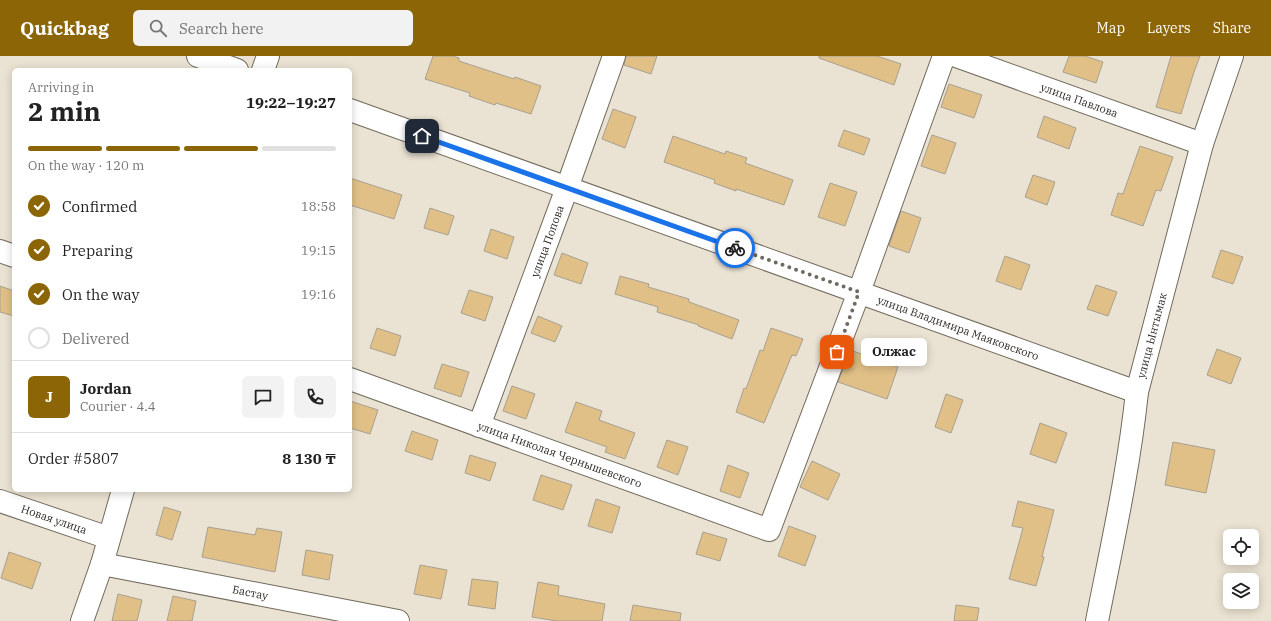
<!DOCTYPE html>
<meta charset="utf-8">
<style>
body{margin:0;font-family:"IBM Plex Serif",serif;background:#f2f2f2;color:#222;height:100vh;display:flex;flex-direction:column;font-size:15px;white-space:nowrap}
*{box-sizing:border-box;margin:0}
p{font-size:13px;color:#767676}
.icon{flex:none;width:22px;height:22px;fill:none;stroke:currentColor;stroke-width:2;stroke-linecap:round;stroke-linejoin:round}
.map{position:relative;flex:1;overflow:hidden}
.sheet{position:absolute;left:12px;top:12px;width:340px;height:424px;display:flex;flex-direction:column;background:#fff;border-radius:6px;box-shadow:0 2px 10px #0003}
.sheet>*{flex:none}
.buttons{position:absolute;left:1223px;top:473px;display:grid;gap:8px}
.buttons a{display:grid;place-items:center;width:36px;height:36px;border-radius:6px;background:#fff;box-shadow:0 2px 10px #0003;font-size:20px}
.pin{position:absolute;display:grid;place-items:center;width:34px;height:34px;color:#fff;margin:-17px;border-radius:8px;box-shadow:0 2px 6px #0006}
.courier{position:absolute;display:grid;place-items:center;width:40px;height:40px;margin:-20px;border:3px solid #1a73e8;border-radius:50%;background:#fff;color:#222;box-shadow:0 1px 5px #0007}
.bubble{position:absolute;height:28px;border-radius:6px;background:#fff;box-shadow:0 2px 10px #0003;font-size:13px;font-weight:700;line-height:28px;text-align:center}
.head em{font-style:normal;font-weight:700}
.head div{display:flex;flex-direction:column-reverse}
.head{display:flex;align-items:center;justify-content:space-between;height:68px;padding:0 16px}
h1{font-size:26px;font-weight:700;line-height:30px}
.bar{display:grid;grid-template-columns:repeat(4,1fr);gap:6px 4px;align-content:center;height:48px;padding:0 16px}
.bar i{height:5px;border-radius:3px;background:#e0e0e0}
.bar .on{background:#8b6506}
.bar p{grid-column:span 4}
.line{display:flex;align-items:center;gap:10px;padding:0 16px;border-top:1px solid #e0e0e0}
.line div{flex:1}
.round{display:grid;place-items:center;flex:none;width:42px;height:42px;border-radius:6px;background:#f2f2f2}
ol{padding:0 16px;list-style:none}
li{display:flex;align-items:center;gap:12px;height:44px}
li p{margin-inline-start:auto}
li .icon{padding:4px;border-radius:50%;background:#8b6506;color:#fff;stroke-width:4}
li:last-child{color:#767676}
li i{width:22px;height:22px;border:2px solid #e0e0e0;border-radius:50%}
header{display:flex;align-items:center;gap:24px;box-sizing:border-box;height:56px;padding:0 20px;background:#8b6506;color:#fff}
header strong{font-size:19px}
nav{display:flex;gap:22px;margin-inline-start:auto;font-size:14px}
.search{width:280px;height:36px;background:#f2f2f2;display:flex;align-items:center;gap:10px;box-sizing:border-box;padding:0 14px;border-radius:6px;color:#767676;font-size:15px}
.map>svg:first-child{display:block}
.building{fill:#e0c087;stroke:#a8a091}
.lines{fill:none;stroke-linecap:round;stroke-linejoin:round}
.minor-casing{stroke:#716a5c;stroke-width:24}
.minor{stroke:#fff;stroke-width:22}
.done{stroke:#6e6a60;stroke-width:4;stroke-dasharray:0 7.2}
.route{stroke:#1a73e8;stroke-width:5}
.labels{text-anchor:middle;stroke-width:3.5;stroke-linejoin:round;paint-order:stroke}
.street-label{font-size:11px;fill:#2c2923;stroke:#f8efdf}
</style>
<header>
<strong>Quickbag</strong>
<div class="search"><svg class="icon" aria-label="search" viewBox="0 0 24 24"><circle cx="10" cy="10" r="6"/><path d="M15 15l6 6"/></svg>Search here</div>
<nav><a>Map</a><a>Layers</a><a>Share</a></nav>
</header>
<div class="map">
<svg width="1271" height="565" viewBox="0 0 1271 565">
<rect width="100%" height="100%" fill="#eae2d2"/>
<path class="building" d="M 433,0 L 452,0 L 459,2 L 459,5 L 514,23 L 515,21 L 541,30 L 531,58 L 496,47 L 495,49 L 469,40 L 470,37 L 425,23 Z
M 626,0 L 657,0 L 651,18 L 624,9 Z
M 819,0 L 877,0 L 901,8 L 894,29 L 819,2 Z
M 1069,0 L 1085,0 L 1103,6 L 1096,27 L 1063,16 Z
M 1171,0 L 1200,0 L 1194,16 L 1181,58 L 1156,51 Z
M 949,28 L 982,39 L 974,62 L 941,51 Z
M 613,53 L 636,61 L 625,92 L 602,83 Z
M 1044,60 L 1076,72 L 1069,93 L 1037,81 Z
M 844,74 L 870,83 L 864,99 L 838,90 Z
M 932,79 L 956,87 L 945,118 L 921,110 Z
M 673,80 L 725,98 L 726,95 L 747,102 L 745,107 L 793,124 L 784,149 L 736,133 L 736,135 L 714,127 L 715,124 L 664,106 Z
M 1140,90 L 1173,101 L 1161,135 L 1156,134 L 1143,170 L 1111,159 L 1118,137 L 1123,138 Z
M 1033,119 L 1055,126 L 1047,149 L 1025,141 Z
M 350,122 L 402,139 L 394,163 L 350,149 Z
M 830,127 L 857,136 L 845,170 L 818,161 Z
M 430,152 L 454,160 L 448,179 L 424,172 Z
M 901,155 L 921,162 L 909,197 L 889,190 Z
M 491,173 L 514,181 L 507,203 L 484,195 Z
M 1221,194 L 1243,201 L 1233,228 L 1212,221 Z
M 562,197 L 588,207 L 581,228 L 554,219 Z
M 1005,200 L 1030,209 L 1021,234 L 996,225 Z
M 620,220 L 649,228 L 648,231 L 689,243 L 689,246 L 739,264 L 732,283 L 698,270 L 699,269 L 657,256 L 658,251 L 615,238 Z
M 1096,229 L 1117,236 L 1108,260 L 1087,253 Z
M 0,230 L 14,235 L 14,260 L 0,256 Z
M 469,234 L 493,241 L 485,265 L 461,257 Z
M 538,260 L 562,270 L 555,286 L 531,277 Z
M 377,272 L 401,280 L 395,300 L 370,292 Z
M 771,272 L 803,283 L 796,300 L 792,299 L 764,367 L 736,356 L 744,332 L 746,333 L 760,294 L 763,295 Z
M 1217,293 L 1241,302 L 1231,328 L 1207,319 Z
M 850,294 L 898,311 L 887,343 L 838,326 Z
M 442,308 L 469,316 L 461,341 L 434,332 Z
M 512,330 L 535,338 L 526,363 L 503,355 Z
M 946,338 L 963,344 L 951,377 L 935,371 Z
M 350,345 L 378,354 L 370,378 L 350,372 Z
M 576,346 L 602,355 L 599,364 L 635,377 L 625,403 L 605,396 L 607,391 L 565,376 Z
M 1040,367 L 1067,377 L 1056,407 L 1030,398 Z
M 412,375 L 438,384 L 432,404 L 405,395 Z
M 667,384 L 688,391 L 678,419 L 657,411 Z
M 1173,386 L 1215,394 L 1206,437 L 1165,429 Z
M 470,399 L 496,407 L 490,425 L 465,417 Z
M 812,405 L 840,418 L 828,444 L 800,431 Z
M 728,409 L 749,417 L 740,442 L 720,435 Z
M 541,419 L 572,429 L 563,454 L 533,444 Z
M 596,443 L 620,451 L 612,477 L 588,470 Z
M 1018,445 L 1054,454 L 1042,501 L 1044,501 L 1036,530 L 1009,523 L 1023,472 L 1012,470 Z
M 164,451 L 181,456 L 172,484 L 156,479 Z
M 789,470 L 816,480 L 805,510 L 778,500 Z
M 208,471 L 255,479 L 257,472 L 282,476 L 275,516 L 202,501 Z
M 703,476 L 727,483 L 720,505 L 696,498 Z
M 306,494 L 333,499 L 329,524 L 302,519 Z
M 9,496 L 41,507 L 32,533 L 1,522 Z
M 420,509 L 447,514 L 441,543 L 414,538 Z
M 472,523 L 498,526 L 495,553 L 468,549 Z
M 538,526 L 559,530 L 558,539 L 605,548 L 602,565 L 557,565 L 532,561 Z
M 118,538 L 142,544 L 137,565 L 112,565 Z
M 173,540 L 196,545 L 192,565 L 167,565 Z
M 633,549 L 681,557 L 680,565 L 630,565 Z
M 956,549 L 979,552 L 977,565 L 954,565 Z"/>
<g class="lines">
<defs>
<g id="minor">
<path d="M 198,0 L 237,14"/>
<path id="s1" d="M 956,0 L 1202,88"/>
<path d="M 263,14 L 268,0"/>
<path id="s2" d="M 350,54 L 1137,336"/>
<path d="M 0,195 L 14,200"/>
<path id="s3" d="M 350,323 L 769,474 L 859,236 L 944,0"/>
<path id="s4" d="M 479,370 L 567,132 L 614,0"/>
<path id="s5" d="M 0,445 L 109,482"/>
<path id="s6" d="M 102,508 L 398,565"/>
<path d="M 82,565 L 102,508 L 123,434"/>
<path id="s7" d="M 1097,565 C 1112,489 1129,413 1137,336 L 1202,88 L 1232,0"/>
</g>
</defs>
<use href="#minor" class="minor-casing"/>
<use href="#minor" class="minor"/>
</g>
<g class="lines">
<path class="done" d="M 735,192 L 859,236 L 837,296"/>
<path class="route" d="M 422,80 L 735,192"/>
</g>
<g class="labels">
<g class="street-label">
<text dy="4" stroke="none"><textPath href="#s1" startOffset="131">улица Павлова</textPath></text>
<text dy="4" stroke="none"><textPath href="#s4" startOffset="197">улица Попова</textPath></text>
<text dy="4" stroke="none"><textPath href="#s2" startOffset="646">улица Владимира Маяковского</textPath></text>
<text dy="4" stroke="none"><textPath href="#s7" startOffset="291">улица Ынтымак</textPath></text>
<text dy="4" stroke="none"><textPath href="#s3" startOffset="223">улица Николая Чернышевского</textPath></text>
<text dy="4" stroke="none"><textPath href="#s5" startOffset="57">Новая улица</textPath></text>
<text dy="4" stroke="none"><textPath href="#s6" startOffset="151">Бастау</textPath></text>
</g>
</g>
</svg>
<div class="buttons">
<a><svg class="icon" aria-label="locate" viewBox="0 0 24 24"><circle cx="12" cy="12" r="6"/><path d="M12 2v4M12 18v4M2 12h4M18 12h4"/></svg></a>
<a><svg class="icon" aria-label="layers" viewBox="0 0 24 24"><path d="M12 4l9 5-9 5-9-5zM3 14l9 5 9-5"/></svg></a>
</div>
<div class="pin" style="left:837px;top:296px;background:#ea580c"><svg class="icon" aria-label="bag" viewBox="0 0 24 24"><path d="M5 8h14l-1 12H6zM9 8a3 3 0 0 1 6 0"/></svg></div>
<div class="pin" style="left:422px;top:80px;background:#1f2937"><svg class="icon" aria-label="home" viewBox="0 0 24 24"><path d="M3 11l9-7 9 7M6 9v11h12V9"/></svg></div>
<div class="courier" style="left:735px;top:192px"><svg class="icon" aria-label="bike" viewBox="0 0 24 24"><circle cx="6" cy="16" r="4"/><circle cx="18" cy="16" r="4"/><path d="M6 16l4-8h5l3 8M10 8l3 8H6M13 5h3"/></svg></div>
<div class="bubble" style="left:861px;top:282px;width:66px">Олжас</div>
<section class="sheet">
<div class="head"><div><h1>2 min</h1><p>Arriving in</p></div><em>19:22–19:27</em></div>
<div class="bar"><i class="on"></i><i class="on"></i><i class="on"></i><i></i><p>On the way · 120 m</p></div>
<ol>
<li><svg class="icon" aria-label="check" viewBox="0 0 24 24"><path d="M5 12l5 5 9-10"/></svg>Confirmed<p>18:58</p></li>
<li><svg class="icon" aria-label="check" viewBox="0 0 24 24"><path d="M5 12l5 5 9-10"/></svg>Preparing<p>19:15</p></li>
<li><svg class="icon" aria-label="check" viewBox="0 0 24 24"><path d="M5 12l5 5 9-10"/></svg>On the way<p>19:16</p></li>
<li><i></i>Delivered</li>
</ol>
<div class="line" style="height:72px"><b class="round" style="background:#8b6506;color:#fff">J</b><div><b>Jordan</b><p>Courier · 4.4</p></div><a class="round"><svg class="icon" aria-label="chat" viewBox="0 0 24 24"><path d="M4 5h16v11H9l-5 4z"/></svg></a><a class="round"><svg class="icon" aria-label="phone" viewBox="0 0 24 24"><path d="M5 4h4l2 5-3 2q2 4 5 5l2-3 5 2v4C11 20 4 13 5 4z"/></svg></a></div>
<div class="line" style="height:52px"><div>Order #5807</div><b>8 130 ₸</b></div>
</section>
</div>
